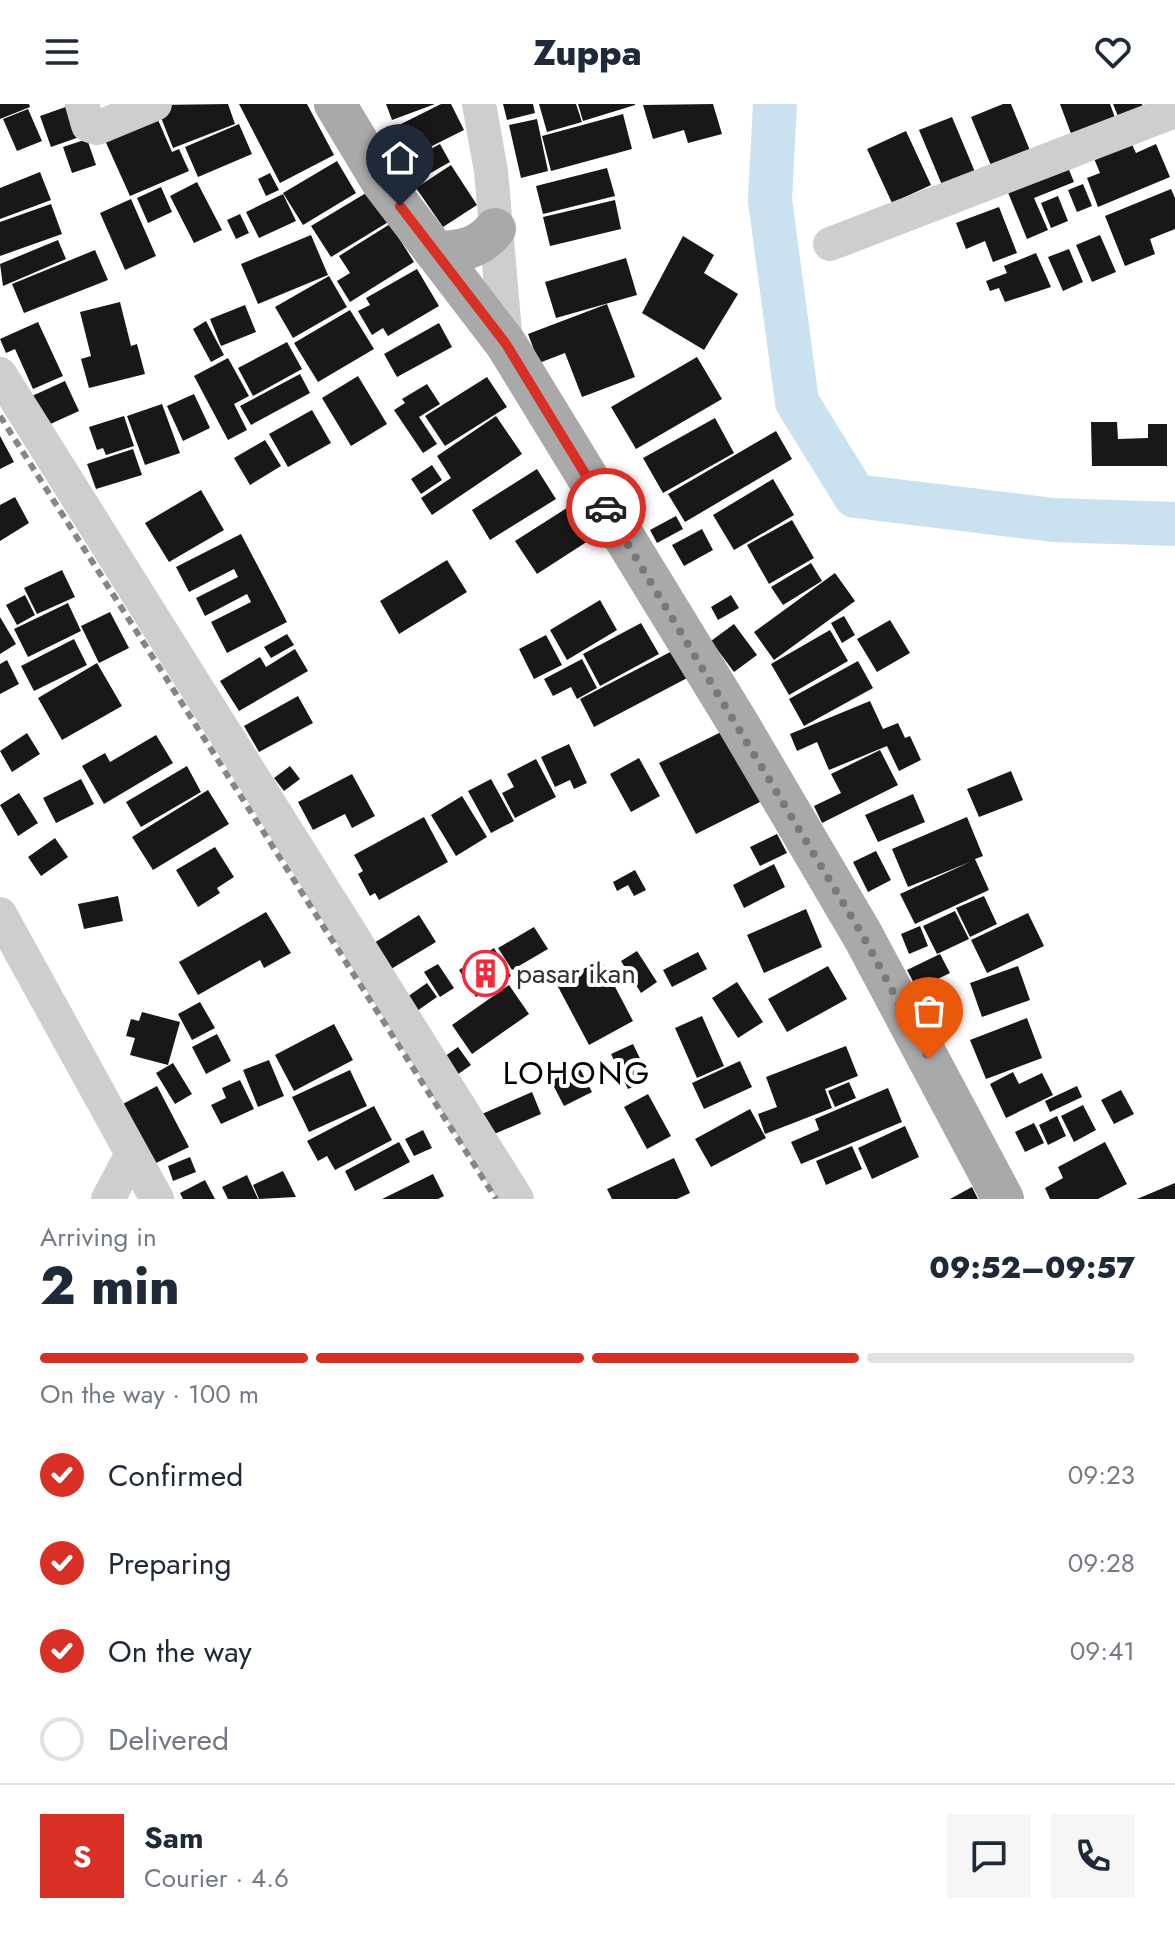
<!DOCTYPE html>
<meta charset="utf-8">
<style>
body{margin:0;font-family:Jost,sans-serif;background:#f6f6f7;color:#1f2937;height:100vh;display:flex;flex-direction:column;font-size:30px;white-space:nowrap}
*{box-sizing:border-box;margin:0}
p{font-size:26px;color:#747a83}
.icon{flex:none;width:44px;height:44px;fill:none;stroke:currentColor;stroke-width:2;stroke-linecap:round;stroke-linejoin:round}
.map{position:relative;height:1095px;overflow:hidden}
.side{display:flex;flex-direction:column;background:#fff;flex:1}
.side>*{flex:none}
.pin{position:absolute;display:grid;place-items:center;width:68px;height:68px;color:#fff;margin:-82px -34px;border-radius:50% 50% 50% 0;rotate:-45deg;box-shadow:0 0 8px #0007}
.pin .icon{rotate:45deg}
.courier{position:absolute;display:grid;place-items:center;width:80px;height:80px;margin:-40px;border:6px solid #d93025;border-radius:50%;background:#fff;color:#222;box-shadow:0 2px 10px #0007}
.summary em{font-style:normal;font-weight:800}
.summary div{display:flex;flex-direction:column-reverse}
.summary{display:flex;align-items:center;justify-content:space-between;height:136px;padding:0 40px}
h1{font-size:52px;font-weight:800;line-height:60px}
.bar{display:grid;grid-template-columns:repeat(4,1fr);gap:12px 8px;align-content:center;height:96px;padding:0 40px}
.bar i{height:10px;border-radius:6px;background:#e0e1e3}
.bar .selected{background:#d93025}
.bar p{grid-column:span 4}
.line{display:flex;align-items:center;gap:20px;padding:0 40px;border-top:2px solid #e0e1e3}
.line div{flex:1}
.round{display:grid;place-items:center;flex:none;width:84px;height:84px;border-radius:0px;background:#f6f6f7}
ol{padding:0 40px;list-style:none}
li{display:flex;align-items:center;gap:24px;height:88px}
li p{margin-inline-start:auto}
li .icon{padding:8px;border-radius:50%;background:#d93025;color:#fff;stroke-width:4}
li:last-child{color:#747a83}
li i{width:44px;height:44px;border:4px solid #e0e1e3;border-radius:50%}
header{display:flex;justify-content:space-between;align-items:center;height:104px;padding:0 40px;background:#fff;font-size:36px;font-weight:800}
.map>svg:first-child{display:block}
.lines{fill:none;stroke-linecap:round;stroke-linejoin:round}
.river{stroke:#cae1ef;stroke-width:44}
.building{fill:#181818}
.minor{stroke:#cecece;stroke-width:34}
.major{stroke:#a9a9a9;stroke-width:42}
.rail{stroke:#868686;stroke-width:6;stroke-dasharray:8 6;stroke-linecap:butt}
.done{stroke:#797979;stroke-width:8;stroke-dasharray:0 14.4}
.route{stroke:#d93025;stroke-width:10}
.labels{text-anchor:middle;stroke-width:8;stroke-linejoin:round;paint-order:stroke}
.poi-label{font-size:28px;fill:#313131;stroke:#fff;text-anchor:start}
.quarter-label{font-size:32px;letter-spacing:2px;fill:#000;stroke:#fff}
</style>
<header><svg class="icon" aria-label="menu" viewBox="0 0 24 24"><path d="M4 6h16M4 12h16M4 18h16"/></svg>Zuppa<svg class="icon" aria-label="heart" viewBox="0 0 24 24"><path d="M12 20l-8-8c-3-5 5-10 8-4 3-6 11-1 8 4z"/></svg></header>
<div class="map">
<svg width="1175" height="1095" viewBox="0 0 1175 1095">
<rect width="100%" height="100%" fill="#fff"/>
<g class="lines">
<path class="river" d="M 775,0 L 770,96 L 797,298 L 855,392 L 1053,416 L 1175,420"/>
</g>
<path class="building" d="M 0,0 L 29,0 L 30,3 L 0,15 Z
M 74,0 L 85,31 L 51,43 L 40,12 Z
M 228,0 L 235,20 L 173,44 L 156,1 Z
M 239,0 L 307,0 L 334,51 L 280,79 Z
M 386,0 L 435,0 L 392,16 Z
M 441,0 L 451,0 L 464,26 L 408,54 L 393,24 Z
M 503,0 L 533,0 L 535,9 L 507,16 Z
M 539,0 L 576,0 L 582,18 L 547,28 Z
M 578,0 L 635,0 L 635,1 L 583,17 Z
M 713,0 L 722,30 L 688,39 L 684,26 L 653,35 L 643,1 Z
M 1003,0 L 1011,0 L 1031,49 L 992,64 L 971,13 Z
M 1060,0 L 1110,0 L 1120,27 L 1076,43 Z
M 1113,0 L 1142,0 L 1147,12 L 1122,22 Z
M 28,5 L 42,37 L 17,47 L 3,15 Z
M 155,9 L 172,48 L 179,45 L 189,67 L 130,92 L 103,32 Z
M 623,10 L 632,45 L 551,67 L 542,32 Z
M 952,13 L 975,68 L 942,81 L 919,26 Z
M 537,15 L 548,67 L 521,74 L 509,21 Z
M 239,20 L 252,50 L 198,73 L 185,43 Z
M 906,27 L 931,81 L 892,99 L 867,45 Z
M 87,35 L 96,61 L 72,69 L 63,43 Z
M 1130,36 L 1136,49 L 1156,40 L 1170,73 L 1098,103 L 1087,74 L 1100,69 L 1093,52 Z
M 440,40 L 450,58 L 420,75 L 409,57 Z
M 337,57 L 356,89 L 303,121 L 283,89 Z
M 451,61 L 477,101 L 443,123 L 416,84 Z
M 1067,61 L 1074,78 L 1034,94 L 1048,126 L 1027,135 L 1007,86 Z
M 607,64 L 615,92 L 543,110 L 536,82 Z
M 40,68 L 51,96 L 0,115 L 0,84 Z
M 270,69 L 279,86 L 266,92 L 258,75 Z
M 197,78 L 222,126 L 194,139 L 170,92 Z
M 1083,80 L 1092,102 L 1077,108 L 1068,86 Z
M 161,83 L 172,108 L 148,119 L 137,94 Z
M 1171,85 L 1175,94 L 1175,125 L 1150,135 L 1155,150 L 1125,162 L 1105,112 Z
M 371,86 L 390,117 L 331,153 L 311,122 Z
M 283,90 L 296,117 L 259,134 L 246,108 Z
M 1058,92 L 1068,117 L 1051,124 L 1041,99 Z
M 131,95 L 156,152 L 125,166 L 100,109 Z
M 615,96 L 621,125 L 550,142 L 543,113 Z
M 51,100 L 62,130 L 0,152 L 0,118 Z
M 999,103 L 1017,149 L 993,158 L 985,137 L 966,145 L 956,119 Z
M 240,110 L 249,129 L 236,135 L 227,116 Z
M 390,120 L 414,158 L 350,198 L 337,177 L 350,169 L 339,152 Z
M 311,131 L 328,171 L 258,200 L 241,160 Z
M 1100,131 L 1116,168 L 1092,178 L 1076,141 Z
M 683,132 L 714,151 L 704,169 L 738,190 L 704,246 L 642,209 Z
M 58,136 L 66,155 L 3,182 L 0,160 Z
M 1069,145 L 1083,178 L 1063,187 L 1048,153 Z
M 95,146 L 108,176 L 24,209 L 12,180 Z
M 1036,149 L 1051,183 L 1005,198 L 999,184 L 990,187 L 986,177 L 1007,169 L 1004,162 Z
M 626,154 L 637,191 L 556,214 L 545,178 Z
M 417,165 L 439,202 L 388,232 L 383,224 L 372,231 L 358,207 L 370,201 L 366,194 Z
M 329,172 L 347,203 L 293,234 L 275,203 Z
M 120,198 L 131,242 L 137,240 L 145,270 L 89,284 L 81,255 L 91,252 L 80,208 Z
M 607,200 L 635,273 L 582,293 L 565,249 L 539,259 L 528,230 Z
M 245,201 L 256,228 L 221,242 L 210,215 Z
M 350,206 L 374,245 L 318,278 L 294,239 Z
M 206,217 L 224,251 L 211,258 L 193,225 Z
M 38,218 L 63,272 L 33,285 L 15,245 L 6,249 L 0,235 Z
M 439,219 L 452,243 L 397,273 L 384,250 Z
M 287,238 L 302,265 L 253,292 L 238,264 Z
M 697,253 L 722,295 L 636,345 L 611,303 Z
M 228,254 L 249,292 L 234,300 L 247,326 L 228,336 L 194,272 Z
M 300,270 L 310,289 L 251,321 L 240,302 Z
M 358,272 L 387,320 L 351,342 L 322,294 Z
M 487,273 L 507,303 L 445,342 L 425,312 Z
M 65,277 L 79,307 L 46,322 L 32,292 Z
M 427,280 L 440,300 L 419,313 L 437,340 L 423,349 L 394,306 L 405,299 L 402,295 Z
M 194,290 L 210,324 L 183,337 L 167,302 Z
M 162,300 L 180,349 L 145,361 L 127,312 Z
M 312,306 L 331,339 L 288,363 L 269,330 Z
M 124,312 L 134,342 L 106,351 L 103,344 L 97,346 L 89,323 Z
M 496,312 L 522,350 L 432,411 L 421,394 L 451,374 L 437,352 Z
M 715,314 L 734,349 L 663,389 L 643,354 Z
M 1091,318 L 1117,318 L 1118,335 L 1148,334 L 1148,320 L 1167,320 L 1167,362 L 1092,362 Z
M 776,327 L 792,355 L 685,418 L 668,390 Z
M 0,332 L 14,358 L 0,365 Z
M 265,336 L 281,362 L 250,381 L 234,354 Z
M 133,345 L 142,371 L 96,385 L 87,360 Z
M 432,361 L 442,376 L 421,390 L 411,375 Z
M 537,365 L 556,395 L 490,436 L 472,406 Z
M 773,375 L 794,411 L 734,446 L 713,411 Z
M 201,386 L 224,426 L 169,458 L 145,419 Z
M 15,393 L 29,419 L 0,437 L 0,401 Z
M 581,395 L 602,428 L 537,470 L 515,437 Z
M 676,412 L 683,425 L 657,439 L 650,426 Z
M 792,416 L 814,454 L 769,480 L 747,441 Z
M 702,425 L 713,446 L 684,462 L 672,441 Z
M 241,430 L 287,518 L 227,549 L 211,518 L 251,498 L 247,490 L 205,512 L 196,494 L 238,473 L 234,465 L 189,488 L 176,463 Z
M 447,456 L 467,488 L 399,530 L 380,497 Z
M 811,459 L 822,477 L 783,501 L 771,483 Z
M 62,466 L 75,493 L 37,510 L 24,484 Z
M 835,469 L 855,497 L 774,556 L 754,528 Z
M 25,491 L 35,511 L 17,521 L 6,501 Z
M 731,491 L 739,504 L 718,516 L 711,503 Z
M 600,496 L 617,526 L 567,556 L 550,526 Z
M 68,499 L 81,527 L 28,553 L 14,525 Z
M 110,508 L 129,544 L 99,559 L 81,522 Z
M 844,512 L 855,531 L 842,539 L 831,519 Z
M 0,513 L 16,540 L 0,550 Z
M 890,516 L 910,549 L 877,568 L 857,535 Z
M 641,519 L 659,550 L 600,582 L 583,550 Z
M 734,520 L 757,551 L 734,568 L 711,537 Z
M 830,526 L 848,557 L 789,591 L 771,560 Z
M 287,530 L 294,541 L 271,554 L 264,543 Z
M 546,531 L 562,561 L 534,575 L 519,545 Z
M 74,535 L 87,561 L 34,587 L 21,562 Z
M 295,545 L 308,567 L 239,607 L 220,577 L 260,553 L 266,563 Z
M 676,545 L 691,572 L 594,623 L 580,595 Z
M 582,555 L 597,584 L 577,595 L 571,583 L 553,592 L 544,575 Z
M 7,556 L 19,580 L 0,590 L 0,560 Z
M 858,557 L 873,584 L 804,622 L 789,595 Z
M 97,559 L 122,602 L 62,636 L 38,594 Z
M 298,592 L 313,619 L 259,648 L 244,622 Z
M 870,597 L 883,625 L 898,619 L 905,634 L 910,632 L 921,656 L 899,667 L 887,642 L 829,666 L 817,638 L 797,647 L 790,630 Z
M 729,624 L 766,695 L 696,730 L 659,659 Z
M 27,629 L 40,650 L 12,668 L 0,647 Z
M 156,631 L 173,659 L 104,700 L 82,662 L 105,649 L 110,658 Z
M 569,640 L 587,679 L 574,685 L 570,676 L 555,683 L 541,653 Z
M 880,646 L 898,681 L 822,719 L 814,702 L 841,689 L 831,670 Z
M 639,654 L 660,692 L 631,708 L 610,670 Z
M 536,655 L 556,693 L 515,714 L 502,689 L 514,683 L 507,670 Z
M 187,662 L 201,688 L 141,723 L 126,698 Z
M 290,662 L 300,675 L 284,687 L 274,674 Z
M 1011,667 L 1023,696 L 979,713 L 967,685 Z
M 352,670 L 375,712 L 352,724 L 345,710 L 313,726 L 298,698 Z
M 81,675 L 94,700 L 56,719 L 43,694 Z
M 491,675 L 514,717 L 491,729 L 468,687 Z
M 208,686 L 229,720 L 153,766 L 132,733 Z
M 19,689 L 38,719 L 18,732 L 0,701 Z
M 913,690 L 925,718 L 878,738 L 865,711 Z
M 462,692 L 487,733 L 456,752 L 431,711 Z
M 424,713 L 448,758 L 379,796 L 375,789 L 370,792 L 358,770 L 363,767 L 354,751 Z
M 967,713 L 983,752 L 975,755 L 989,786 L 915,820 L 900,790 L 970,758 L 908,783 L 892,745 Z
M 777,730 L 787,749 L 760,762 L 750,743 Z
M 55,734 L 68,753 L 41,772 L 28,753 Z
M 215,743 L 234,773 L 217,784 L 220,789 L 198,803 L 176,766 Z
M 876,747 L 891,776 L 868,788 L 853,758 Z
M 774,760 L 785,783 L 744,804 L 733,781 Z
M 635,766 L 646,786 L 634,792 L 628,781 L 617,787 L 613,778 Z
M 118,792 L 123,817 L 84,825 L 78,800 Z
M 984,792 L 997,820 L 970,833 L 956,804 Z
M 806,805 L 822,843 L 764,869 L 747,831 Z
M 955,807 L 969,835 L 937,850 L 923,822 Z
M 266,808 L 291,849 L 264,864 L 260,856 L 198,891 L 179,858 Z
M 1028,809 L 1044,842 L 987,869 L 971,836 Z
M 419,811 L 436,838 L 391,865 L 374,839 Z
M 920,822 L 928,842 L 909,850 L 901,830 Z
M 534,823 L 548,845 L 512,866 L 498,844 Z
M 494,844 L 511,872 L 476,893 L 459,866 Z
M 637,847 L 657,878 L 641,889 L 621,857 Z
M 698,848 L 707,865 L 672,883 L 663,866 Z
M 940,850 L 950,869 L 917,885 L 907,866 Z
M 601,856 L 633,917 L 589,941 L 556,879 Z
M 438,860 L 454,884 L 440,893 L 424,868 Z
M 828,862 L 847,895 L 787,928 L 768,895 Z
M 1018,862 L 1030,896 L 982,913 L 970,879 Z
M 737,878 L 763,918 L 738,934 L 712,894 Z
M 427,879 L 437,893 L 417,907 L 407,893 Z
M 509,881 L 529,910 L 472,950 L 452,921 Z
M 200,898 L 215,924 L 192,936 L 178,910 Z
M 142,908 L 180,918 L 168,961 L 130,951 L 135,934 L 126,932 L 131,915 L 139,917 Z
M 702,912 L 724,962 L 697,974 L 675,924 Z
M 1027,914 L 1042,954 L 986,975 L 970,936 Z
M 334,920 L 353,956 L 294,987 L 275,951 Z
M 217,930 L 231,957 L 206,970 L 192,943 Z
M 633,940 L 650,975 L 628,985 L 611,950 Z
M 846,942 L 858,972 L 825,985 L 832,1004 L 765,1030 L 758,1010 L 777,1003 L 766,973 Z
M 458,943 L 471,961 L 454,973 L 441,955 Z
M 269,956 L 284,992 L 258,1003 L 243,966 Z
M 740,957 L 752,983 L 704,1005 L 692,979 Z
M 173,959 L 192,990 L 175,1000 L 156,969 Z
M 579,963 L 592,988 L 564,1002 L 551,977 Z
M 350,966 L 367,1002 L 309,1028 L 292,993 Z
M 1013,968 L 1019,980 L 1042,969 L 1053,991 L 1006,1014 L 990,980 Z
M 240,976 L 254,1005 L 221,1020 L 211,1001 L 226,994 L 222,984 Z
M 849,978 L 856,994 L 835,1003 L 828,987 Z
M 157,982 L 189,1043 L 152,1061 L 121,1001 Z
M 1077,982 L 1082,993 L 1050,1008 L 1045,997 Z
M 888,984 L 902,1018 L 801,1060 L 791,1038 L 819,1026 L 815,1015 Z
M 1121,986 L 1134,1010 L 1114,1020 L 1101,996 Z
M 532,988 L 541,1010 L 492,1031 L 482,1010 Z
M 648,990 L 671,1032 L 647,1045 L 624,1003 Z
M 1083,1001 L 1096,1026 L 1074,1038 L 1061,1012 Z
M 374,1002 L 392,1036 L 335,1066 L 327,1052 L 318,1057 L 307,1037 Z
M 750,1005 L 766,1034 L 711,1063 L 695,1035 Z
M 1057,1012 L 1066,1032 L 1048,1041 L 1039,1021 Z
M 1034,1019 L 1044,1039 L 1025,1048 L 1015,1028 Z
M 905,1022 L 919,1053 L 872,1075 L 858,1044 Z
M 423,1026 L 432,1044 L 414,1052 L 405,1035 Z
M 399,1038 L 410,1058 L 355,1087 L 345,1067 Z
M 1105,1038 L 1127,1080 L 1098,1095 L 1050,1095 L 1045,1084 L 1063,1074 L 1058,1063 Z
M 852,1042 L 862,1065 L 826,1081 L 816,1057 Z
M 190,1053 L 196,1068 L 173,1077 L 168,1062 Z
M 674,1054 L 690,1089 L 677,1095 L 612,1095 L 607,1085 Z
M 283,1067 L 296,1093 L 259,1095 L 253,1081 Z
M 433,1070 L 444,1092 L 438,1095 L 382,1095 Z
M 247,1071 L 258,1095 L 228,1095 L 222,1083 Z
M 205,1076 L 215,1095 L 183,1095 L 180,1089 Z
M 1175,1079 L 1175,1095 L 1137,1095 Z
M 972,1083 L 978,1095 L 950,1095 Z"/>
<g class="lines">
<path class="minor" d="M 82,0 L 88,21 L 97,24 L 155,0
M 479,0 L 491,67 L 506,240
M 830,140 L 1175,7
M 0,270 L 517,1095
M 0,810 L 157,1095
M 108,1095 L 132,1050"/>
<path class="major" d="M 335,0 L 382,78 L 506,240 L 739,621 L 863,832 L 1003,1095
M 436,149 C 461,147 479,145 495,125"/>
<path class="rail" d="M 0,312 L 496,1095"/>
</g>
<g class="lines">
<path class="done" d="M 606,404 L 863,832 L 929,955"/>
<path class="route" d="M 400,102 L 506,240 L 606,404"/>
</g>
<defs>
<symbol id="building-ring" viewBox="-11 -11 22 22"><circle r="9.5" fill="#fff" stroke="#f12a3c" stroke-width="1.5"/><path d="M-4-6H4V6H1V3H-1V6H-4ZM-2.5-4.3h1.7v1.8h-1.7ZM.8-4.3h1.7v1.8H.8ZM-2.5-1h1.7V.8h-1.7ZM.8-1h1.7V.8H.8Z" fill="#f12a3c"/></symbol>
</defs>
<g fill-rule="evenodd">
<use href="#building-ring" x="460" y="844" width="51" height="51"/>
</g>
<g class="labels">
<g class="poi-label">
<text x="516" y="879">pasar ikan</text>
</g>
<g class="quarter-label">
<text x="577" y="980">LOHONG</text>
</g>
</g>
</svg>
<div class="pin" style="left:929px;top:955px;background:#ea580c"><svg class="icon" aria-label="bag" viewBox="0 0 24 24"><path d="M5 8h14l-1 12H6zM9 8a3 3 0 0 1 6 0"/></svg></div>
<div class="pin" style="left:400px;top:102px;background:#1f2937"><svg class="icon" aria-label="home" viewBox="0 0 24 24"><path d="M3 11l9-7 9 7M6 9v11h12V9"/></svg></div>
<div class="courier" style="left:606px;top:404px"><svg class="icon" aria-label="car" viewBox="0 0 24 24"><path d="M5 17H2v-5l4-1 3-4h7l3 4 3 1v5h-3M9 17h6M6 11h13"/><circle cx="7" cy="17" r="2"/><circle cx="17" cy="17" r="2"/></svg></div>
</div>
<section class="side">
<div class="summary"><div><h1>2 min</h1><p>Arriving in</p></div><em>09:52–09:57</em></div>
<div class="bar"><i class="selected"></i><i class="selected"></i><i class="selected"></i><i></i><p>On the way · 100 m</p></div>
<ol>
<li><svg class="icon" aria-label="check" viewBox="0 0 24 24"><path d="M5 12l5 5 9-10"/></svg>Confirmed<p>09:23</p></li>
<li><svg class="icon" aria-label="check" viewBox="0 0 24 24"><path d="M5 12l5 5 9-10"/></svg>Preparing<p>09:28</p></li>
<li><svg class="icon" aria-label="check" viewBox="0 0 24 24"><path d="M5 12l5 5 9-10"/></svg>On the way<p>09:41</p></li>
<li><i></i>Delivered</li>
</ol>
<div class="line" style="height:144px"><b class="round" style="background:#d93025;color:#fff">S</b><div><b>Sam</b><p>Courier · 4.6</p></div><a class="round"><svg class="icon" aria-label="chat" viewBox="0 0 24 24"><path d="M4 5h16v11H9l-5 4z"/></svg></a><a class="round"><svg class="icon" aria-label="phone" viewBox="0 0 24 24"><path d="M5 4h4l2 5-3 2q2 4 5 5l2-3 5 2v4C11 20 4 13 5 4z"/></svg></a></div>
</section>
